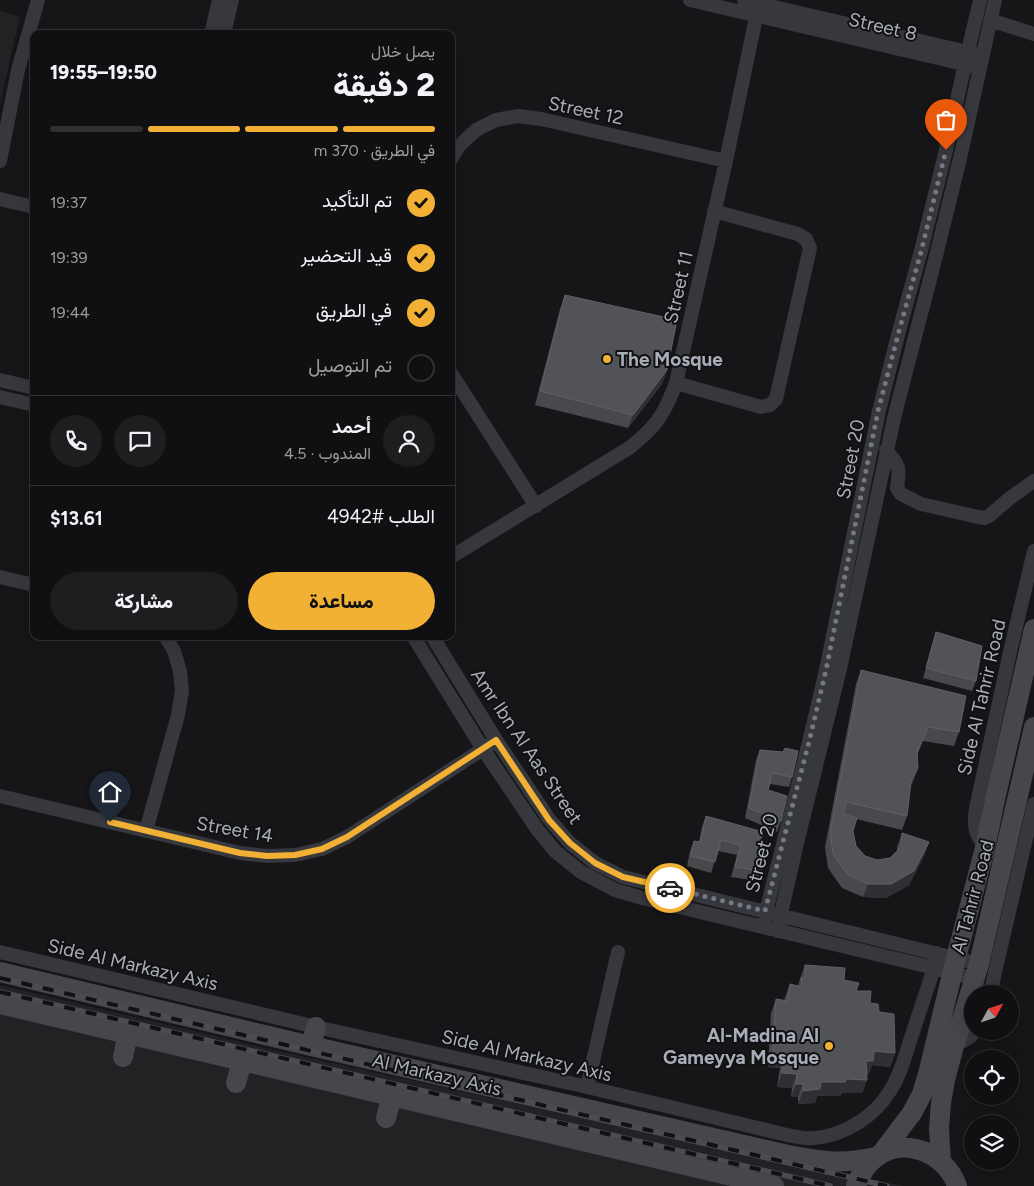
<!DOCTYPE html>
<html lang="ar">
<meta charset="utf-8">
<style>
body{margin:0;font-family:Figtree,Vazirmatn,sans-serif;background:#1e1e20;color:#f1f3f6;direction:rtl;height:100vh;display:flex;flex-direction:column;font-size:19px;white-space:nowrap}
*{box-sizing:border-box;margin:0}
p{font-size:16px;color:#9c9d9f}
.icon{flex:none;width:28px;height:28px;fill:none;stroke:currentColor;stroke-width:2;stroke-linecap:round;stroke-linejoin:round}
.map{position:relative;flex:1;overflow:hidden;direction:ltr}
.panel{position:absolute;left:30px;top:30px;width:425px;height:610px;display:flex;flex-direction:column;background:#101012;border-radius:10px;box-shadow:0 5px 20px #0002,0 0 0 1px #303032;direction:rtl}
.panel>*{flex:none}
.needle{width:32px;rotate:50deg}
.controls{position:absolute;left:964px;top:985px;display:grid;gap:10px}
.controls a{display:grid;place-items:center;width:55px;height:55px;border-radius:50%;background:#101012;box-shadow:0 5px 20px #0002,0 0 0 1px #303032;font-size:25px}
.pin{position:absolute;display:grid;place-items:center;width:42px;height:42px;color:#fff;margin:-51px -21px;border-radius:50% 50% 50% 0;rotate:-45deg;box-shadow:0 0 5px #0007}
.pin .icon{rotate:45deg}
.courier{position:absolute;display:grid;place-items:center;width:50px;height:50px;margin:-25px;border:4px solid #f2b134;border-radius:50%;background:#fff;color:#222;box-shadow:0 1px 6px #0007}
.headline em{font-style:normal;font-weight:800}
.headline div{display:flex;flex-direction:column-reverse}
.headline{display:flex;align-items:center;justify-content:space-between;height:85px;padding:0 20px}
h1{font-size:32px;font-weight:800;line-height:38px}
.bar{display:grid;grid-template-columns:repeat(4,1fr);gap:8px 5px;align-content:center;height:60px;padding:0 20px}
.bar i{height:6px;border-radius:4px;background:#303032}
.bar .current{background:#f2b134}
.bar p{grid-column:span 4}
.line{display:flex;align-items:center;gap:12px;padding:0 20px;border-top:1px solid #303032}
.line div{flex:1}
.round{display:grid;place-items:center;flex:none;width:52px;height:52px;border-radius:26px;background:#1e1e20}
ol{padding:0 20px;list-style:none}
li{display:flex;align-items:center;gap:15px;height:55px}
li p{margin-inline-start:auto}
li .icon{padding:5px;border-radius:50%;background:#f2b134;color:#111;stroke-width:4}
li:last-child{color:#9c9d9f}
li i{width:28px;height:28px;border:2px solid #303032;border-radius:50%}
.action{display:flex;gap:10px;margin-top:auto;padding:10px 20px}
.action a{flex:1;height:58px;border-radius:30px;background:#f2b134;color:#111;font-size:20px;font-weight:800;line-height:58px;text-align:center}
.action a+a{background:#1e1e20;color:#f1f3f6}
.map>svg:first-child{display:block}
.built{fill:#222225}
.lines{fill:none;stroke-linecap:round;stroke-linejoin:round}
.street{stroke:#37383d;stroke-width:14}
.secondary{stroke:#45474d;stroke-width:20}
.rail-casing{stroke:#4a4c52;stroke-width:5.5}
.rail{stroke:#111113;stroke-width:4;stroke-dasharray:11;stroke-linecap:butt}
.wall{fill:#47494d}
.shaded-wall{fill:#2f3033}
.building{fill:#525359;stroke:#5f6168}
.done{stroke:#757880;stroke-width:5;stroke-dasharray:0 9}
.route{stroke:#f2b134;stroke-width:6}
.poi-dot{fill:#f2b134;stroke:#111113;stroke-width:2}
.labels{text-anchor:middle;stroke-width:4;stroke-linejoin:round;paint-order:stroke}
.street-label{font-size:19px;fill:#a8adb8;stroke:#111113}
.poi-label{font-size:19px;font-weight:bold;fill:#a8adb8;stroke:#111113;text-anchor:start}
</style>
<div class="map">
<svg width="1034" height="1186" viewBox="0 0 1034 1186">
<rect width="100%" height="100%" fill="#161618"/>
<path class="built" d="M 0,11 L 20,17 L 0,103 Z
M 0,985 L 261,1047 L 829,1173 L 905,1186 L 0,1186 Z"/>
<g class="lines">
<path class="street" d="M 690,0 L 972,66
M 744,0 L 976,54
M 990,20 L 1034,34
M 211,34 L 219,0
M 224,34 L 232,0
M 451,159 L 459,146 L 476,130 L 496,120 L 518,116 L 541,119 L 726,161
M 0,161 L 18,70 L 38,0
M 0,199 L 34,207
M 451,373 L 536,506
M 0,380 L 34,388
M 676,383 L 761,407 L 770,405 L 776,399 L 810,248 L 806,239 L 798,234 L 714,211
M 0,397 L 34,405
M 886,450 C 900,467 900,466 897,488 L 901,494 L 921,504 L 978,517 L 984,518 L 989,516 L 1010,498 L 1034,481
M 451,557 L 629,448 C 638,441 646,434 653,426 C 664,414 670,398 676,383 L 726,161 L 759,3
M 0,577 L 34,585
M 413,636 L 483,749 L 537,829 L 555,851 L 581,872 L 615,890 L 642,898 L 934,968 L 975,979
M 432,636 L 496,740 L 549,819 L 570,843 L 595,863 L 623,877 L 979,964
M 0,796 L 240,853 L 267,856 L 295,855 L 322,849 L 347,837 L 489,745
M 146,831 L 178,715 L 182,691 L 180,671 L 174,651 L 165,636
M 985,848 C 975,833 973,826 976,808 L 1010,652 L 1034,551
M 762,927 L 809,742 L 826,670 L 879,411 L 899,331 L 921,251 L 946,150 L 965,64 L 980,0
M 777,931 L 797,843 L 839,673 L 895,414 L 936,256 L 961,154 L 995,0
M 0,952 L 316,1027 L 587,1087 L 787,1135 C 796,1137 805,1139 814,1138 C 844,1136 875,1116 890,1091 C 900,1076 904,1059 910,1041 C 918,1017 926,993 934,968 L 937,953
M 990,994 L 1034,804
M 954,1046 L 970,1037 L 975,1031
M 587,1087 L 618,952"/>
<path class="secondary" d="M 0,972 L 311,1046 L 784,1154 C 818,1161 841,1165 876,1157
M 0,1004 L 774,1186
M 311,1046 L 316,1027
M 123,1057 L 128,1034
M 236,1083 L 242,1061
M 386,1118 L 392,1096
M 881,1154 L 912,1113 L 922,1094 L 928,1074 L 956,958 L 985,848 L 996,795 L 1034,629
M 941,1161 L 939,1128 L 941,1103 L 945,1080 L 954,1046 L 979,964 L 1034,727
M 856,1186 C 860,1175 866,1165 875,1158 C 904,1135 946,1153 957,1186"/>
<defs>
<path id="rail" d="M 0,978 L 887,1186
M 0,992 L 830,1186"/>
</defs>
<use href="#rail" class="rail-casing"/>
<use href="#rail" class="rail"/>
</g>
<path class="wall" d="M 565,295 L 667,370 L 662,384 L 628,428 L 535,405 L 560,309 Z
M 936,632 L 976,681 L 972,691 L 923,678 L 933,643 Z
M 861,670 L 959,732 L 954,746 L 923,741 L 918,753 L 913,782 L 910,787 L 907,816 L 902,830 L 856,819 L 853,831 L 856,846 L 865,856 L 877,860 L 890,858 L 897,851 L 897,847 L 902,833 L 929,842 L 924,856 L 909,885 L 886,898 L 863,897 L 842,888 L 828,868 L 825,847 L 856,684 Z
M 760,750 L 792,777 L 789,787 L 770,784 L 768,790 L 781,821 L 777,832 L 745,818 L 756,760 Z
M 706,816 L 757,856 L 761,871 L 757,881 L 731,877 L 737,855 L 718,851 L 711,873 L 687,866 L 690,851 L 694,841 L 699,842 L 702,827 Z
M 805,965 L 844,980 L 859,983 L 856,991 L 870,1003 L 879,1012 L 895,1053 L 890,1067 L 872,1065 L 868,1075 L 867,1075 L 867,1080 L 862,1093 L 842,1093 L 840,1096 L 817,1096 L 815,1103 L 798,1104 L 798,1097 L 791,1097 L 792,1088 L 777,1087 L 780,1068 L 768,1067 L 771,1013 L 776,999 L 784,1000 L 790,984 L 798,986 L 800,979 Z"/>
<path class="shaded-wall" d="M 667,370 L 662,384 L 628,428 L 633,415 Z
M 918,768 L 913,782 L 906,796 L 911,782 Z
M 929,842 L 924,856 L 909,885 L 886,898 L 863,897 L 868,884 Z
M 874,1051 L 895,1053 L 890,1067 L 872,1065 L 868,1075 L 861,1075 L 866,1061 Z
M 773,1053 L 785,1054 L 780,1068 L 768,1067 Z
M 782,1073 L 797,1074 L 792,1088 L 777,1087 Z
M 847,1079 L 867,1080 L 862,1093 L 842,1093 L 840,1096 L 817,1096 L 815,1103 L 798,1104 L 803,1091 L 821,1082 Z
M 796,1084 L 803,1084 L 798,1097 L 791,1097 Z"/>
<path class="building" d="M 565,295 L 677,320 L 667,370 L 633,415 L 540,391 Z
M 936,632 L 982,646 L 976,681 L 926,668 Z
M 861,670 L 966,696 L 959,732 L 928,727 L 917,752 L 918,768 L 911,782 L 907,816 L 846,802 L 843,814 L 857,818 L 853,831 L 856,846 L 865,856 L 877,860 L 890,858 L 901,847 L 902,833 L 929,842 L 914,871 L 891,884 L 868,884 L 847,874 L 833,854 L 830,833 Z
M 785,748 L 798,751 L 792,777 L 772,773 L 768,790 L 787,796 L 781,821 L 749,808 L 760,750 L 783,752 Z
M 706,816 L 763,832 L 757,856 L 764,858 L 761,871 L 735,867 L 741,845 L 721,840 L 715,862 L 691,856 L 694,841 L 700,842 Z
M 805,965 L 845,968 L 844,980 L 859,983 L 856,991 L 871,991 L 870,1003 L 878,1004 L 879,1012 L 894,1014 L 895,1053 L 874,1051 L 873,1061 L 866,1061 L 867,1080 L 847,1079 L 845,1082 L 821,1082 L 820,1089 L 803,1091 L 803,1084 L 796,1084 L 797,1074 L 782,1073 L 785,1054 L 773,1053 L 776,999 L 787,1001 L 790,984 L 802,987 L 801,978 L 805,977 Z"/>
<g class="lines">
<path class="done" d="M 670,888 L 765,911 L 809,742 L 826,670 L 878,411 L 899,331 L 921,252 L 946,150"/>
<path class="route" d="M 110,822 L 240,853 L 267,856 L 295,855 L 322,849 L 347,837 L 496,740 L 549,820 L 570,843 L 595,863 L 623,877 L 670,888"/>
</g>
<g class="poi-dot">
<circle cx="607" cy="359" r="5"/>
<circle cx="829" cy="1046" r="5"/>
</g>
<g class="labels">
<g class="street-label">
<text transform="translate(883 26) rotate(13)" y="7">Street 8</text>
<text transform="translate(586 110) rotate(12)" y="7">Street 12</text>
<text transform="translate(678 287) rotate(-77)" y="7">Street 11</text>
<text transform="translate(850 459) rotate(-79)" y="7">Street 20</text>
<text transform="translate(981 697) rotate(-77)" y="7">Side Al Tahrir Road</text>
<text transform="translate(527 746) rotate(56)" y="7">Amr Ibn Al Aas Street</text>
<text transform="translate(235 829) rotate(10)" y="7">Street 14</text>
<text transform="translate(761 853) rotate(-76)" y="7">Street 20</text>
<text transform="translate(972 897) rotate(-75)" y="7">Al Tahrir Road</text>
<text transform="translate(133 964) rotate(13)" y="7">Side Al Markazy Axis</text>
<text transform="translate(527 1055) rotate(13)" y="7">Side Al Markazy Axis</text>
<text transform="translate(437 1074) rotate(13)" y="7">Al Markazy Axis</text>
</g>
<g class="poi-label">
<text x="617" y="366">The Mosque</text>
<text x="819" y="1042" text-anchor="end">Al-Madina Al<tspan x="819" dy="22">Gameyya Mosque</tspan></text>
</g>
</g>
</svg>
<div class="controls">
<a><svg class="needle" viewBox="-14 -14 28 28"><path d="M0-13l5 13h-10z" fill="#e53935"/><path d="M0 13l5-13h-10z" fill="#9c9d9f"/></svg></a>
<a><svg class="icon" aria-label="locate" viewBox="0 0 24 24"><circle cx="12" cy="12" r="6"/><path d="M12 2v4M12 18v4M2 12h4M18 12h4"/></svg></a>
<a><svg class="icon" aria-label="layers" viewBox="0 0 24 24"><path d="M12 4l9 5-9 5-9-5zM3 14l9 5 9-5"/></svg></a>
</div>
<div class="pin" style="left:946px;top:150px;background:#ea580c"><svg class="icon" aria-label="bag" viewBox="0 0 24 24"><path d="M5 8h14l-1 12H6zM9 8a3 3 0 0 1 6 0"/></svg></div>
<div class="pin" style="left:110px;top:822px;background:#1f2937"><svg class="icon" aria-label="home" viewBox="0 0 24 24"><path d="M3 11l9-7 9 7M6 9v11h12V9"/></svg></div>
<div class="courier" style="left:670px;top:888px"><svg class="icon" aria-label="car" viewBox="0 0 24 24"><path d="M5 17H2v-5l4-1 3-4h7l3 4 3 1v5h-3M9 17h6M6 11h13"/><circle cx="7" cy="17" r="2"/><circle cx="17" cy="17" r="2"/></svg></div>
<section class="panel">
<div class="headline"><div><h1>2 دقيقة</h1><p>يصل خلال</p></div><em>19:50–19:55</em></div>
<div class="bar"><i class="current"></i><i class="current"></i><i class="current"></i><i></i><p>في الطريق · 370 m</p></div>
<ol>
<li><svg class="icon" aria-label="check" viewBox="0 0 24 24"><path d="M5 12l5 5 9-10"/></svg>تم التأكيد<p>19:37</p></li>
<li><svg class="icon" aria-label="check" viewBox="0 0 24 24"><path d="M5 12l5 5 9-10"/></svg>قيد التحضير<p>19:39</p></li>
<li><svg class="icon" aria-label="check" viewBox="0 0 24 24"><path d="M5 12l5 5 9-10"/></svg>في الطريق<p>19:44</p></li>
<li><i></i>تم التوصيل</li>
</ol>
<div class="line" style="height:90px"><a class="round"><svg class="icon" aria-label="person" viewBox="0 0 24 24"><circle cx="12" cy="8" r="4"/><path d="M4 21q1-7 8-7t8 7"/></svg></a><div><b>أحمد</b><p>المندوب · 4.5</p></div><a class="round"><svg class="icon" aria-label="chat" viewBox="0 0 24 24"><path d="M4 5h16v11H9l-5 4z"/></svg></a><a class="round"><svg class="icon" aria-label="phone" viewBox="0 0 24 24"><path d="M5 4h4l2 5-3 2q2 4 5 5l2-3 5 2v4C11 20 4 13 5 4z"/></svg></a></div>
<div class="line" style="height:65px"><div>الطلب #4942</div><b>$13.61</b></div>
<div class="action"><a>مساعدة</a><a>مشاركة</a></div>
</section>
</div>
